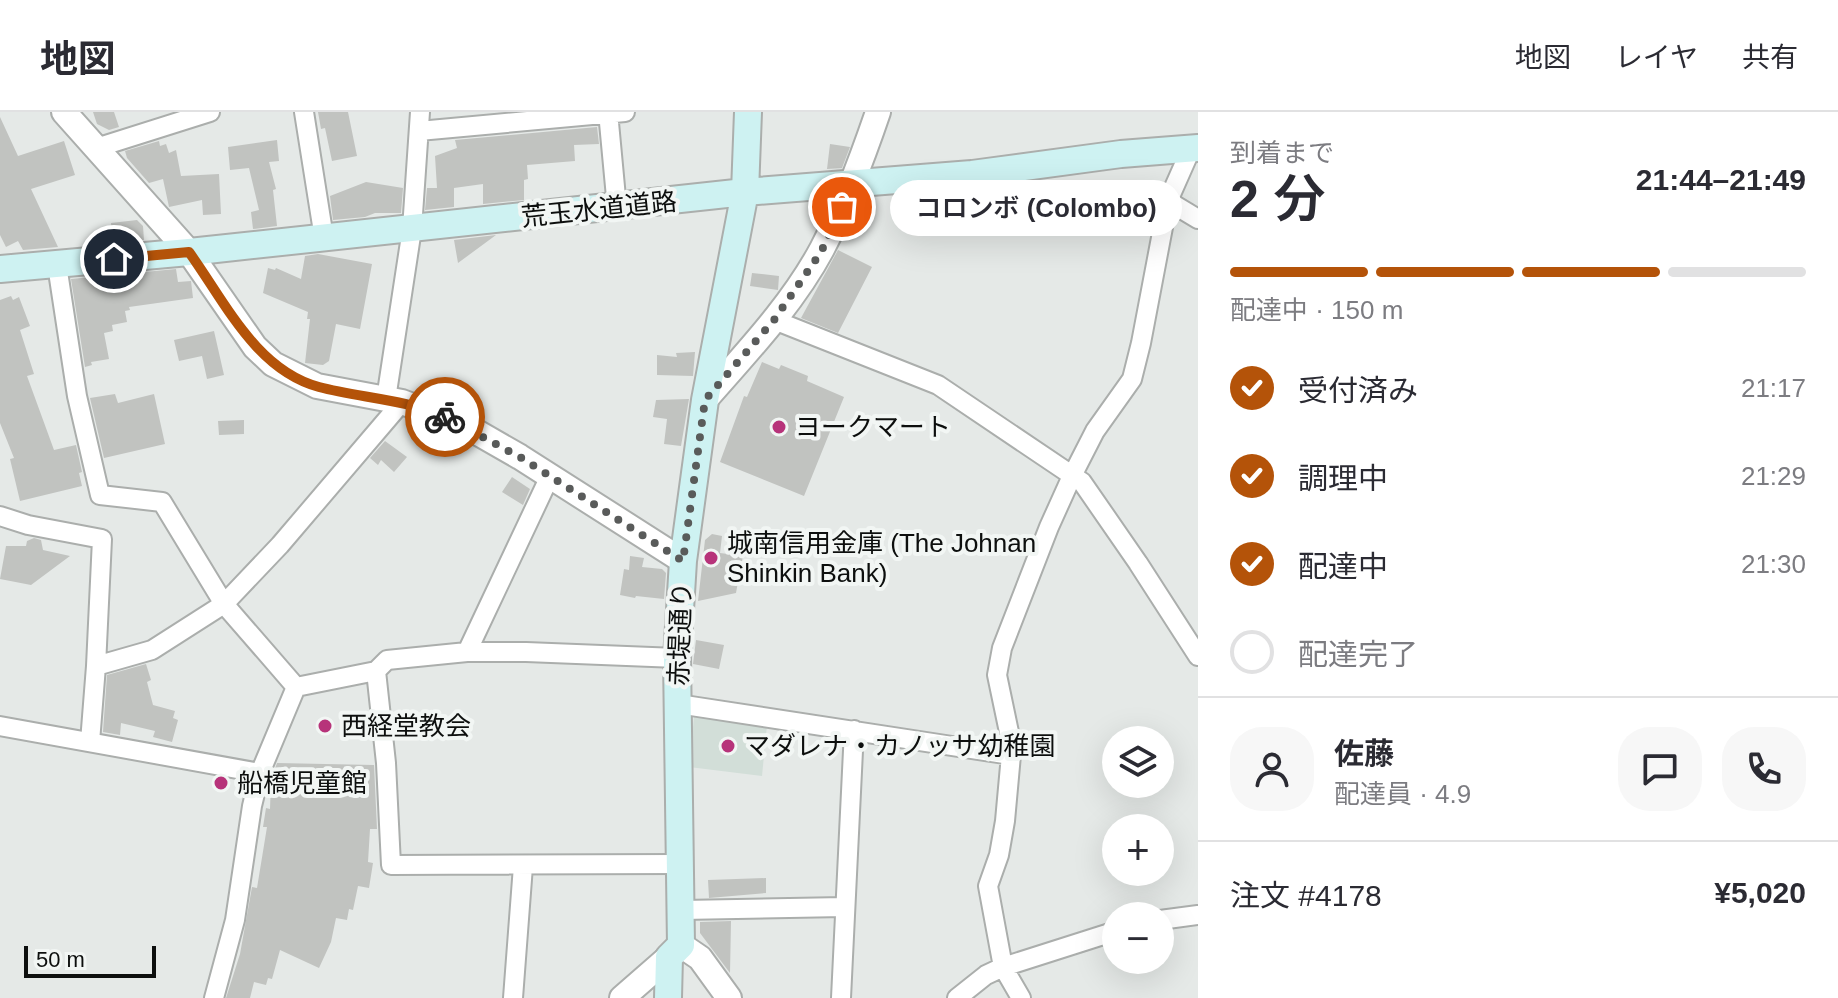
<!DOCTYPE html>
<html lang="ja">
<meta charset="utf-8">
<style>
body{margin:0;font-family:Helvetica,"Noto Sans JP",sans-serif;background:#f7f7f7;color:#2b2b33;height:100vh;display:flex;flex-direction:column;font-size:30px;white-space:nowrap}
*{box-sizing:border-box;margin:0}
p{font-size:26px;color:#7c7c81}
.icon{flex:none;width:44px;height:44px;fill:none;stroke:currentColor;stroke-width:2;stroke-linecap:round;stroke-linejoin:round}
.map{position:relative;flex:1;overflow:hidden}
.panel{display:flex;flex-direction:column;background:#fff;width:640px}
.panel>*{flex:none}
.controls{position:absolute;left:1102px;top:614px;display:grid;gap:16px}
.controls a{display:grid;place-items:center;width:72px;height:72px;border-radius:50%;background:#fff;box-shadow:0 8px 32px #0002;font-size:40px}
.scale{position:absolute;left:24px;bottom:20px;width:132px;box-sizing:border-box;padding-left:8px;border:4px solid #0d0f0e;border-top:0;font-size:22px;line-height:28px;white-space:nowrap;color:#0d0f0e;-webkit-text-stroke:6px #f2f6f4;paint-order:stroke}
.pin{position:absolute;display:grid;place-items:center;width:68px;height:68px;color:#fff;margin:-34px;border:4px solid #fff;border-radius:50%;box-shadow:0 2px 8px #0007}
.courier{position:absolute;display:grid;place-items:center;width:80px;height:80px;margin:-40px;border:6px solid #b45309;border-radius:50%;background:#fff;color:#222;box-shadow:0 2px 10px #0007}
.bubble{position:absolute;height:56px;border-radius:28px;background:#fff;box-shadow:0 8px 32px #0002;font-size:26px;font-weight:600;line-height:56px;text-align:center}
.head em{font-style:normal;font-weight:600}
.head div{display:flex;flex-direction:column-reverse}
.head{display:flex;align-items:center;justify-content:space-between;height:136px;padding:0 32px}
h1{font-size:52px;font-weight:600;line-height:60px}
.bar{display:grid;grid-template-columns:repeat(4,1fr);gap:12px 8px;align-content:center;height:96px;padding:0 32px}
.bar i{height:10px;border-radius:6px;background:#e1e1e2}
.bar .selected{background:#b45309}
.bar p{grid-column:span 4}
.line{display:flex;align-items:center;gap:20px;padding:0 32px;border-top:2px solid #e1e1e2}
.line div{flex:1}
.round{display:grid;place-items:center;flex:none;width:84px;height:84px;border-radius:32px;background:#f7f7f7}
ol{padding:0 32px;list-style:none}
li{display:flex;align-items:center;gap:24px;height:88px}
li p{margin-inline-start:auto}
li .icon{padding:8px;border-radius:50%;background:#b45309;color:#fff;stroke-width:4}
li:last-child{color:#7c7c81}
li i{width:44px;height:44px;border:4px solid #e1e1e2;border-radius:50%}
header{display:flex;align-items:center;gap:48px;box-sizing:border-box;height:112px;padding:0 40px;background:#fff;border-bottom:2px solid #e1e1e2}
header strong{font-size:38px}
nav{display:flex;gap:44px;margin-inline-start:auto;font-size:28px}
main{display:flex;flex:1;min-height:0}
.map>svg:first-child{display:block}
.built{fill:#d2ded8}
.building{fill:#c1c3c0}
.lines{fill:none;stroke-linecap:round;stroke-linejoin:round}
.minor-casing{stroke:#abaeac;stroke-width:22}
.tertiary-casing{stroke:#abaeac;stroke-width:28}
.secondary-casing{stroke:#abaeac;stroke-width:30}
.minor{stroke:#fff;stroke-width:18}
.tertiary{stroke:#fff;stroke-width:24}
.secondary{stroke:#cef2f2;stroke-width:26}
.done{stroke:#595b5a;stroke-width:8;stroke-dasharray:0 14.4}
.route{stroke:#b45309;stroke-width:10}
.poi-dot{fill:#b7337a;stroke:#f2f6f4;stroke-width:3}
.labels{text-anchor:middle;stroke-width:8;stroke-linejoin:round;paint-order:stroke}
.street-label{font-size:26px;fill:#0d0f0e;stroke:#f2f6f4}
.poi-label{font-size:26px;fill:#0d0f0e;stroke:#f2f6f4;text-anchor:start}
</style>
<header>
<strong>地図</strong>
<nav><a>地図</a><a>レイヤ</a><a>共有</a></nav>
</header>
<main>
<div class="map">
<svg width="1198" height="886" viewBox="0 0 1198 886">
<rect width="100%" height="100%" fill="#e5e9e7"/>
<path class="built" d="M 694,605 L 767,613 L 762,664 L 689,655 Z"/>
<path class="building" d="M 93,0 L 114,0 L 119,15 L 109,18 L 97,12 Z
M 318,0 L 348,0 L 357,44 L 332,49 L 325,16 L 321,17 Z
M 0,5 L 18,44 L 64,29 L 75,63 L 31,77 L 58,135 L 23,138 L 18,129 L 6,135 L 0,123 Z
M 597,15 L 599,32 L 574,33 L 575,49 L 527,53 L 528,67 L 524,68 L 524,88 L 483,92 L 483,72 L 454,76 L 454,95 L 425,98 L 427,76 L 437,76 L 435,44 L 457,36 L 455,28 Z
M 277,28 L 279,49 L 269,50 L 276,77 L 273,78 L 277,114 L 253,117 L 251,100 L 259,98 L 249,56 L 230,58 L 228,35 Z
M 159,29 L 160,34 L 166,32 L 169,41 L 176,38 L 181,64 L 219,62 L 221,102 L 203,103 L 202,88 L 169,95 L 163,67 L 149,71 L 127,46 L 125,39 Z
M 830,32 L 850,35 L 842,56 L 827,57 Z
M 366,70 L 403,76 L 401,101 L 375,101 L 365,105 L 333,108 L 330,84 Z
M 137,108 L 143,114 L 144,128 L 113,131 L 111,111 Z
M 496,123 L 458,151 L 454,128 Z
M 838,138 L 872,155 L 838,221 L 801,206 Z
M 318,142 L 372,152 L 360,217 L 336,212 L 329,249 L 323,253 L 305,251 L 310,207 L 307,207 L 308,200 L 263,181 L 268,156 L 275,158 L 276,156 L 301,167 L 305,144 Z
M 176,157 L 178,170 L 191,169 L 193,186 L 129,195 L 130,198 L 125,199 L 127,210 L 112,213 L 113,219 L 104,221 L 109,247 L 91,250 L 92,253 L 85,255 L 71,167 Z
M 752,161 L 779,164 L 778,178 L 750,174 Z
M 11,184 L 13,188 L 19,185 L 30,214 L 20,218 L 34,262 L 27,264 L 54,338 L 76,333 L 82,360 L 79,361 L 82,374 L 20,389 L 10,347 L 14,346 L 0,311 L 0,188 Z
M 214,219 L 224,263 L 207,267 L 202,244 L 179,249 L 174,228 Z
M 695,240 L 693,264 L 657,263 L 657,243 L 677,245 L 676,241 Z
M 762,250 L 779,257 L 781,253 L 808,264 L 807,269 L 844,285 L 804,384 L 720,350 L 744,284 L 747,285 Z
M 115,282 L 118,291 L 154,282 L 165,332 L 104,346 L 90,286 Z
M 689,287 L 681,334 L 664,332 L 667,307 L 653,305 L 656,288 Z
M 244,308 L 244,322 L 219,323 L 218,309 Z
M 385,329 L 407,345 L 394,360 L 381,348 L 378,353 L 370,346 Z
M 512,365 L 530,377 L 523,393 L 502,380 Z
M 712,422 L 722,424 L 720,441 L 743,444 L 739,464 L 736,481 L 698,489 L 705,428 Z
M 34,426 L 41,428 L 43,438 L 70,444 L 31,473 L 0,467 L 6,434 L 26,434 L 27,429 Z
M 630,444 L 644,446 L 642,455 L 662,457 L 666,461 L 664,487 L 636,484 L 635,486 L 620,483 L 624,457 L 629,458 Z
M 696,528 L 724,533 L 719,557 L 693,552 Z
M 146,552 L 151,568 L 147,570 L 153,593 L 175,599 L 173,606 L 178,608 L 172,630 L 153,625 L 155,619 L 121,611 L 120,623 L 103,620 L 107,563 Z
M 277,651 L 374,653 L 377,717 L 370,717 L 368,750 L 373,751 L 369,776 L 358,774 L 353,798 L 349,797 L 347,808 L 336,806 L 331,830 L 319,856 L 280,838 L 272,867 L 268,866 L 266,873 L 254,870 L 250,886 L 226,886 L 240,842 L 252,775 L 257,776 L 267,715 L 263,715 L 266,696 L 270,697 L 271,668 Z
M 766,766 L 766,781 L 709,786 L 708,768 Z
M 731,809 L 730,861 L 700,821 L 700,810 Z"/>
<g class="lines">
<defs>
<path id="minor" d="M 304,0 L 324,126
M 608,0 L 617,96
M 419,19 L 625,0
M 96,36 L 210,0
M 1168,89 L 1198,107
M 57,153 L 77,284 L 100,383 L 162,390 L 224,492 L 296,575
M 774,208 L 938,273 L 1082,370 L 1138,451 L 1198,544
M 386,287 L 412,117 L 420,0
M 0,404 L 28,413 L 102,427 L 96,554 L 90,630
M 467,540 L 550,364
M 96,554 L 152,538 L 224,492 L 280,433 L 402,290
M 376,559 L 386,651 L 391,753 L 681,752
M 296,575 L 376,559 L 387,548 L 467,540 L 526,540 L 677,546
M 678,592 L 1011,643
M 0,614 L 260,661
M 682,798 L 844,795
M 1160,808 L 1198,803
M 214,886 L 235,808 L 252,694 L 260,661 L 296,575
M 513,886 L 523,754
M 841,886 L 854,618
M 957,886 L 986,863 L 1003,855 L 1116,819
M 1021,886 L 1003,855 L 988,774 L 999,743 L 1005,709 L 1011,643 L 1010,625 L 997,563 L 1002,536 L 1049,415 L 1072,364 L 1095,319 L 1132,267 L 1141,231 L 1168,89 L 1191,37"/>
<path id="tertiary" d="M 64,0 L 189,140 L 255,235 L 273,252 L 317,274 L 402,290 L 466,314 L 520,345 L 683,449
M 705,288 C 746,241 792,193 822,137 C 845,93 862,47 878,0
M 681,833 L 700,846 L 729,886
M 622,886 L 669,845"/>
<path id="secondary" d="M 0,157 L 189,140 L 745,80 L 972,62 L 1121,42 L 1198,36
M 668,886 L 669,845 L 681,833 L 677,546 L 683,449 L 705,288 L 745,80 L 748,0"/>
</defs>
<use href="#minor" class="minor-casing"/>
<use href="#tertiary" class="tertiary-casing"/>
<use href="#secondary" class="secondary-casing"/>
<use href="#minor" class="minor"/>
<use href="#tertiary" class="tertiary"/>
<use href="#secondary" class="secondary"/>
</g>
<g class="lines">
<path class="done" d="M 445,305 L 520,345 L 683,449 L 705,288 L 774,208 L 821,140 L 842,95"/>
<path class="route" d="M 114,147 L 189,140 C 225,190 256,258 319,275 C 361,286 405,287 445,305"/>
</g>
<g class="poi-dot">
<circle cx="779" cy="315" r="8"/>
<circle cx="711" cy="446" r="8"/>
<circle cx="325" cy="614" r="8"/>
<circle cx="728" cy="634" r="8"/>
<circle cx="221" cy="671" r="8"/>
</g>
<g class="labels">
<g class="street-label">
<text transform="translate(599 97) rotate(-6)" y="9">荒玉水道道路</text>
<text transform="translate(680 522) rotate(-88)" y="9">赤堤通り</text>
</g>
<g class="poi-label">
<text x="795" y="324">ヨークマート</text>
<text x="727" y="440">城南信用金庫 (The Johnan<tspan x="727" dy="30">Shinkin Bank)</tspan></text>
<text x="341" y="623">西経堂教会</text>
<text x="744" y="643">マダレナ・カノッサ幼稚園</text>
<text x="237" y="680">船橋児童館</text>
</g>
</g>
</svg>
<div class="controls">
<a><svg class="icon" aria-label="layers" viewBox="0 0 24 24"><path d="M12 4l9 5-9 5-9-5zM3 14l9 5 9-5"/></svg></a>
<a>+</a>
<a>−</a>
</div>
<div class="scale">50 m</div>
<div class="pin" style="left:842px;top:95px;background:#ea580c"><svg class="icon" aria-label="bag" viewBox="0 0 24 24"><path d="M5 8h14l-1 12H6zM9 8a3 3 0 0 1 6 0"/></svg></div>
<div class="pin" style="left:114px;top:147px;background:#1f2937"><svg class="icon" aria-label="home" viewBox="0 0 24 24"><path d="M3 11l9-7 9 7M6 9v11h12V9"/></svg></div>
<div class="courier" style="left:445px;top:305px"><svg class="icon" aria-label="bike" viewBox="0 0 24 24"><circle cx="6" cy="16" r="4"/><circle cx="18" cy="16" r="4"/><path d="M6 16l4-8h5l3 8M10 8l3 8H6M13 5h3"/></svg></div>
<div class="bubble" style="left:890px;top:68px;width:292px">コロンボ (Colombo)</div>
</div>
<section class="panel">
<div class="head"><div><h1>2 分</h1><p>到着まで</p></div><em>21:44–21:49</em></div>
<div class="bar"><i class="selected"></i><i class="selected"></i><i class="selected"></i><i></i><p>配達中 · 150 m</p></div>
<ol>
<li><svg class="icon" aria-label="check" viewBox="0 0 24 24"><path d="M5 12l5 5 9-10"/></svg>受付済み<p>21:17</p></li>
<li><svg class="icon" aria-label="check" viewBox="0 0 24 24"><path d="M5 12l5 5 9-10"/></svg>調理中<p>21:29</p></li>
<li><svg class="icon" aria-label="check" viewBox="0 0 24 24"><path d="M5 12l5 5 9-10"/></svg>配達中<p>21:30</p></li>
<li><i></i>配達完了</li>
</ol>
<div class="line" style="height:144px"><a class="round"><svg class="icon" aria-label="person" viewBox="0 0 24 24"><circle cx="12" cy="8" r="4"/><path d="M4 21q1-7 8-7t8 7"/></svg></a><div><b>佐藤</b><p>配達員 · 4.9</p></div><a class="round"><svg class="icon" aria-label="chat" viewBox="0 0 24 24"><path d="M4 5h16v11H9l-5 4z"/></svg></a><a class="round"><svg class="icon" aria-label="phone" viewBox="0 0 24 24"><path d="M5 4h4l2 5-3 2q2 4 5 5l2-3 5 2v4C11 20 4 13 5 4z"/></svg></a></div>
<div class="line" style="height:104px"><div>注文 #4178</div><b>¥5,020</b></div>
</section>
</main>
